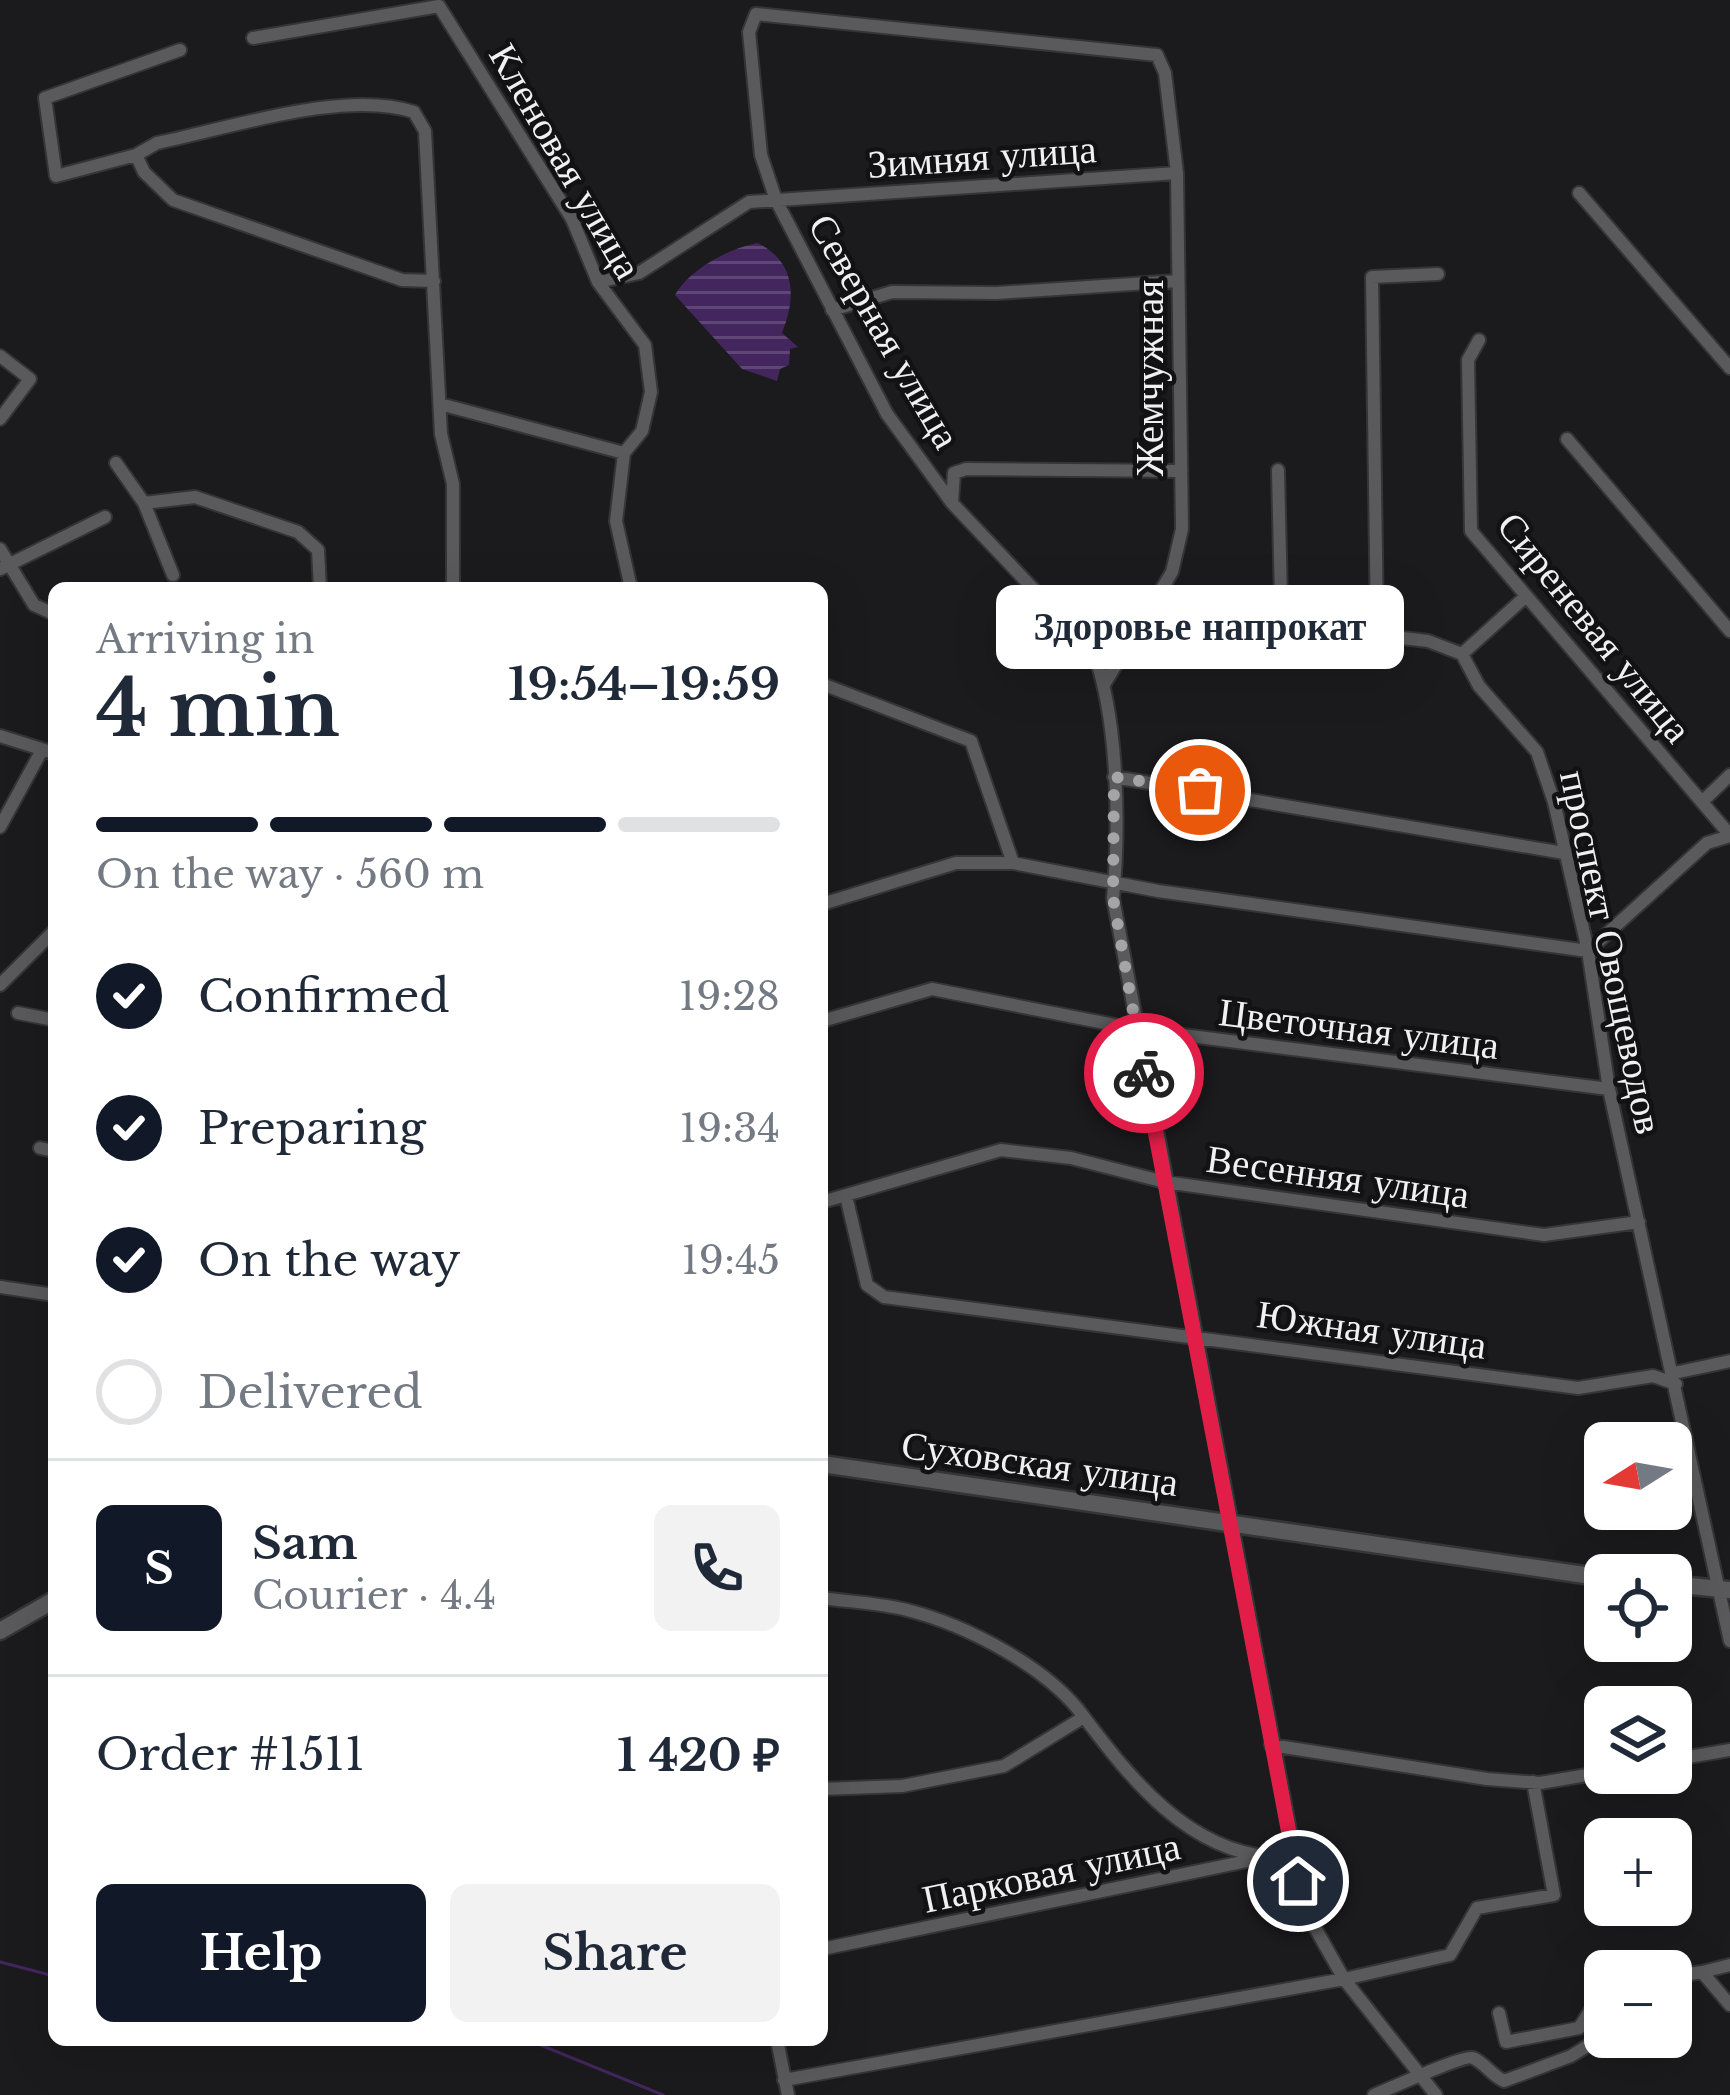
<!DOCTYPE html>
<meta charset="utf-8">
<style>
body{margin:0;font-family:"Libre Baskerville",serif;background:#f2f2f3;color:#1f2937;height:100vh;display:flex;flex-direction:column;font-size:45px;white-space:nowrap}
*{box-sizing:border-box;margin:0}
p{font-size:39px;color:#747a83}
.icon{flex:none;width:66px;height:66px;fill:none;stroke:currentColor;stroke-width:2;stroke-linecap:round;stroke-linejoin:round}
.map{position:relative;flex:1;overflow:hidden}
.details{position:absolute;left:48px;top:582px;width:780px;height:1464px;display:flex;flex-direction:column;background:#fff;border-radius:18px;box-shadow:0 12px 48px #0002}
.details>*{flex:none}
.needle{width:78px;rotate:259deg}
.tools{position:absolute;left:1584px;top:1422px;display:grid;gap:24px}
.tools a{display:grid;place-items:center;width:108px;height:108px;border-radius:18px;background:#fff;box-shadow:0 12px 48px #0002;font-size:60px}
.pin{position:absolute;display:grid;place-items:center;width:102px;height:102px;color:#fff;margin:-51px;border:6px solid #fff;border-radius:50%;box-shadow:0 3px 12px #0007}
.courier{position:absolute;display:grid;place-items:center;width:120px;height:120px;margin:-60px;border:9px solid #e11d48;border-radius:50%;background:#fff;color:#222;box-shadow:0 3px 15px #0007}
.bubble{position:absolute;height:84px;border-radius:18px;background:#fff;box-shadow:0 12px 48px #0002;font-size:39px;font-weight:700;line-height:84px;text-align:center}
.head em{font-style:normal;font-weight:700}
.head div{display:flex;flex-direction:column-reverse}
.head{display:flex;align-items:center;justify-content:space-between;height:204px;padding:0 48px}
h1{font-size:78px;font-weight:700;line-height:90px}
.bar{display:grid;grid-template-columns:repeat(4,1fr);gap:18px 12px;align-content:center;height:144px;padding:0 48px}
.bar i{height:15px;border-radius:9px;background:#e0e1e3}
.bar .current{background:#111827}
.bar p{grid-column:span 4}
.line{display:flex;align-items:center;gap:30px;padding:0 48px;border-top:3px solid #e0e1e3}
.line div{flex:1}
.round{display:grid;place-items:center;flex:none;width:126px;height:126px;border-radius:18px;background:#f2f2f3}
ol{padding:0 48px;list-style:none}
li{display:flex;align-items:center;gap:36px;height:132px}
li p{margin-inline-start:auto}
li .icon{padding:12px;border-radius:50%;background:#111827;color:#fff;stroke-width:4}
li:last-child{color:#747a83}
li i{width:66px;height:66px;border:6px solid #e0e1e3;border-radius:50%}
.primary-button{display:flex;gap:24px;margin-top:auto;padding:24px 48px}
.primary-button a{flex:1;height:138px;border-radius:18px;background:#111827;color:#fff;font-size:48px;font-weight:700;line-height:138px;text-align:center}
.primary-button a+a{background:#f2f2f3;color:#1f2937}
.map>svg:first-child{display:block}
.water{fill:url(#water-rules)}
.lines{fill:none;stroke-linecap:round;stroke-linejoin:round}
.stream{stroke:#44265e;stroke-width:3}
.street-casing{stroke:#353536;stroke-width:16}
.secondary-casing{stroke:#353536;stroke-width:21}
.street{stroke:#5a595b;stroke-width:12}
.secondary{stroke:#5a595b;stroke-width:16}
.done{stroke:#a5a4a7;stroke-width:12;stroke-dasharray:0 21.6}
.route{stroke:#e11d48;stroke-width:15}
.labels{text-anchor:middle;stroke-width:9;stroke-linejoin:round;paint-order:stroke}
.street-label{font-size:39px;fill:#f0eff1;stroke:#121113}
</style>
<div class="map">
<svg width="1730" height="2095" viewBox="0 0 1730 2095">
<defs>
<pattern id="water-rules" width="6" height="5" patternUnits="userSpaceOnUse" patternTransform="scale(3)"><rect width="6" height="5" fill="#44265e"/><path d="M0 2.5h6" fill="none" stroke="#5f4676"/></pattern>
</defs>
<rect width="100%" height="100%" fill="#1b1a1d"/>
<path class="water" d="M 758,243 C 795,262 797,296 782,333 L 798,347 L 790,349 L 789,365 L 780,369 L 777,381 L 742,369 L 675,295 C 689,270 729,248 758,243 Z"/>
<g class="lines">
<path class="stream" d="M 0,1962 L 54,1976
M 528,2040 L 663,2095"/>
<defs>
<path id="street" d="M 253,38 L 439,6 L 572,219 L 598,282 L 645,345 L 651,392 L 642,431 L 624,453 L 440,404
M 180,50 L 45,98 L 56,176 L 136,155 L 144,172 L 173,200 L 402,280 L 434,281
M 136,155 L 157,143 C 230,128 345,89 414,112 L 425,131 L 441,434 L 453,484 L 453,588
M 1579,193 L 1730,368
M 1438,274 L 1372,277 L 1377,625 L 1385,636 L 1428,641 L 1462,654 L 1479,686 L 1537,752 L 1554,802 L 1588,951 L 1609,1089 L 1730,1641
M 598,282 L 639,273 L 749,202 L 1177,173
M 832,310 L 892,292 L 997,293 L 1178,281
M 1479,340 L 1468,360 L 1471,531 L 1730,835
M 0,356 L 30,379 L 0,419
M 1567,439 L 1730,631
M 624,453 L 616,521 L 631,588
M 116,463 L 144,503 L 173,575
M 1278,470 L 1281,600 L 1353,630 L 1384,636
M 952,502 L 954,473 L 966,469 L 1179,471
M 144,503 L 195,497 L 298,532 L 318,550 L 320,588
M 0,549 L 34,605 L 54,614
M 0,569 L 105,517
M 1462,654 L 1524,598
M 1105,683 L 1172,572 L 1182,529 L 1177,173 L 1165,73 L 1157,55 L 756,14 L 749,32 L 761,155 L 776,200 L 887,414 L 952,503 L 1094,653 C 1118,720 1120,826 1113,898 L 1305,1910 L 1344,1979 L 1436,2095
M 822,684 L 971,741 L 1013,863
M 0,736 L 54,753
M 1114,777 L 1564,853
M 1702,802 L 1730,775
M 0,827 L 42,750
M 822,904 L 956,863 L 1013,863 L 1158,891 L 1588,951 L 1707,843 L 1730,836
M 0,985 L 54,931
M 18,1013 L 54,1020
M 822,1021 L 932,989 L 1135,1029 L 1609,1089
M 40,1148 L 54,1151
M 846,1196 L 867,1285 L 884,1297 L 1578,1388 L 1653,1376 L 1676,1384
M 822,1202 L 1001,1150 L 1071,1158 L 1165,1182 L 1544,1235 L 1639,1222
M 0,1287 L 54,1295
M 1674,1373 L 1730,1361
M 822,1598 C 850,1602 880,1603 907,1610 C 966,1625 1048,1667 1084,1717
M 1271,1745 L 1487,1779 L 1540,1783 L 1605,1772
M 1671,1760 L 1730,1750
M 822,1789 L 902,1786 L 1004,1766 L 1084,1717 C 1131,1779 1187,1850 1271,1857
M 822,1949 L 1291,1852
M 1702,1972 L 1730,1965
M 1671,1977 L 1702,1972 L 1730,2005
M 1499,2013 L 1506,2042 L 1579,2028 L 1605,1988
M 777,2040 L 788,2095
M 784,2080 L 1344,1979 L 1450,1955 L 1477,1908 L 1554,1895 L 1533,1782
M 1374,2095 C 1389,2089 1465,2054 1473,2058 C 1485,2063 1491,2075 1504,2081 L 1571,2056 L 1605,2035"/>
<path id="secondary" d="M 822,1464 L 1605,1578
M 1671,1584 L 1730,1590
M 0,1631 L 54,1600"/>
</defs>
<use href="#street" class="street-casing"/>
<use href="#secondary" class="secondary-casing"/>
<use href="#street" class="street"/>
<use href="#secondary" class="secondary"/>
</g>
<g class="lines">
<path class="done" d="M 1144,1073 L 1113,898 L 1114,777 L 1200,790"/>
<path class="route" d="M 1144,1073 L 1298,1881"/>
</g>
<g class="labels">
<g class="street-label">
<text transform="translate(982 156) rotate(-4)" y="14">Зимняя улица</text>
<text transform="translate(566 161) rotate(60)" y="14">Кленовая улица</text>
<text transform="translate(885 331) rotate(60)" y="14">Северная улица</text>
<text transform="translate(1149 378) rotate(-90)" y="14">Жемчужная</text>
<text transform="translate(1595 627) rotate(51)" y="14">Сиреневая улица</text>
<text transform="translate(1612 952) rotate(78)" y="14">проспект Овощеводов</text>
<text transform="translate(1359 1028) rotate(7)" y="14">Цветочная улица</text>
<text transform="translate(1338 1176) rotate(8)" y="14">Весенняя улица</text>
<text transform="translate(1372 1329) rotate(8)" y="14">Южная улица</text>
<text transform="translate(1040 1463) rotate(8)" y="14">Суховская улица</text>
<text transform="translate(1051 1872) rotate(-12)" y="14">Парковая улица</text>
</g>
</g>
</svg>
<div class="tools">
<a><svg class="needle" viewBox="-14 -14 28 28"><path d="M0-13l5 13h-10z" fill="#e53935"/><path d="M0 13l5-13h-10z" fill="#747a83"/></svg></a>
<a><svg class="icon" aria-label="locate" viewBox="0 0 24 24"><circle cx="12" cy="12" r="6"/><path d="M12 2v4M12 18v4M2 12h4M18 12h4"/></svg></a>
<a><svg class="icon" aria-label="layers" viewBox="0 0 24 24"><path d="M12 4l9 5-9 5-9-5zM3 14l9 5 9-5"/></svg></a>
<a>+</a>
<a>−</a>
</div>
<div class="pin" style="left:1200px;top:790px;background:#ea580c"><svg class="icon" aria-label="bag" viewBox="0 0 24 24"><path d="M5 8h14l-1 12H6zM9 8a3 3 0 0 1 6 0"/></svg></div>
<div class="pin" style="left:1298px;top:1881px;background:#1f2937"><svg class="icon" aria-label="home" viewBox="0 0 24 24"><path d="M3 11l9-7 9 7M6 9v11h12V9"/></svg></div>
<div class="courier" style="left:1144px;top:1073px"><svg class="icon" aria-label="bike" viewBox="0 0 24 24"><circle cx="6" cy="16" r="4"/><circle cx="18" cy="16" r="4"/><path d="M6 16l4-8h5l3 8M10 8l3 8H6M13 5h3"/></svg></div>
<div class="bubble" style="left:996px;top:585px;width:408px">Здоровье напрокат</div>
<section class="details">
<div class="head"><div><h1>4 min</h1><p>Arriving in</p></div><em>19:54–19:59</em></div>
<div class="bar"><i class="current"></i><i class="current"></i><i class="current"></i><i></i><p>On the way · 560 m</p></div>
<ol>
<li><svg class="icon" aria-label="check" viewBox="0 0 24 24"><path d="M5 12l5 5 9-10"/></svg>Confirmed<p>19:28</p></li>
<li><svg class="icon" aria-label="check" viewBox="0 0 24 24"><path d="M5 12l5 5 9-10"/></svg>Preparing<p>19:34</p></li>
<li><svg class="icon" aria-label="check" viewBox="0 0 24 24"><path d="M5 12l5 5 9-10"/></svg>On the way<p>19:45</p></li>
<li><i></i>Delivered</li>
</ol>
<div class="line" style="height:216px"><b class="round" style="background:#111827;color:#fff">S</b><div><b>Sam</b><p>Courier · 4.4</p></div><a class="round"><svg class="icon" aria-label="phone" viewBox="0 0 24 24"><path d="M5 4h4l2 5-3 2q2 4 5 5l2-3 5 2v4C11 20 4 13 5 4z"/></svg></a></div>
<div class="line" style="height:156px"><div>Order #1511</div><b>1 420 ₽</b></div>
<div class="primary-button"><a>Help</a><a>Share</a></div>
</section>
</div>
